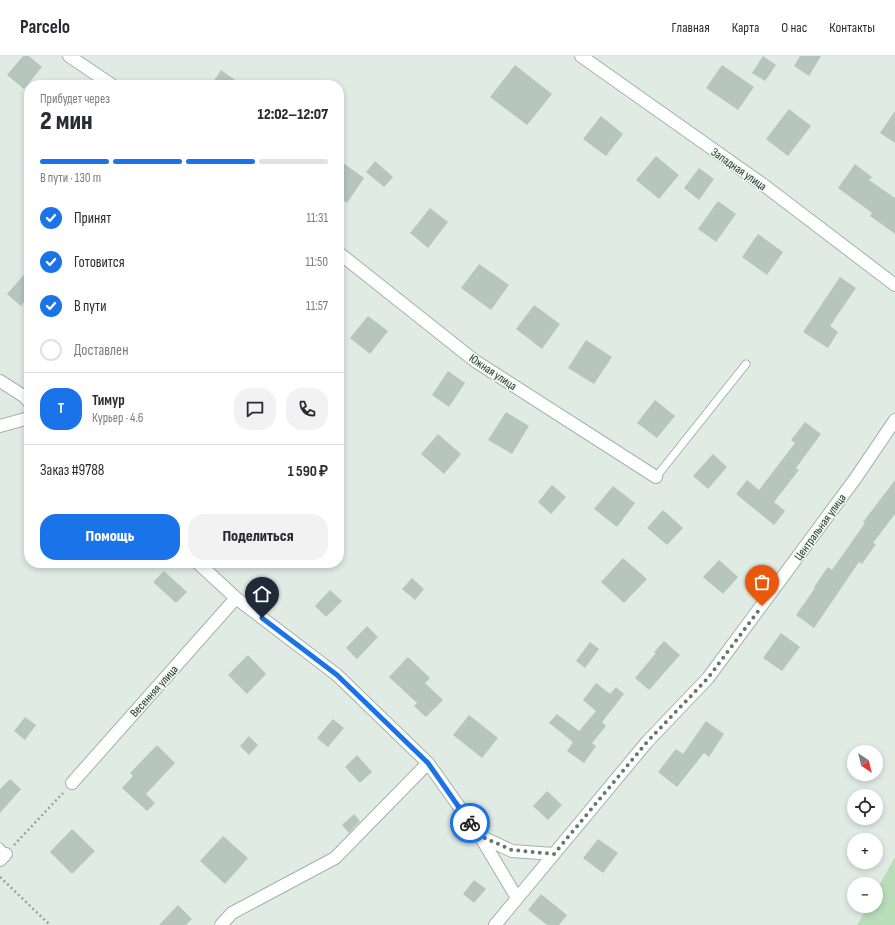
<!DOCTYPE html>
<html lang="ru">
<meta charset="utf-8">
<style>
body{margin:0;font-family:"Sofia Sans Condensed",sans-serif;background:#f2f2f3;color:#2b2b33;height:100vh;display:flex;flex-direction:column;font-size:15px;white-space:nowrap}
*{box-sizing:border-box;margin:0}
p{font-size:13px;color:#7c7c81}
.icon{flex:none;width:22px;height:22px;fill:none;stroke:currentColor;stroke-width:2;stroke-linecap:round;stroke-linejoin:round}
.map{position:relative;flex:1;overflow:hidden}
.details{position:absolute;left:24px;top:24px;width:320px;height:488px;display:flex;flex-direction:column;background:#fff;border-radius:16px;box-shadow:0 2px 6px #0003}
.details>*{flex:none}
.needle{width:26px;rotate:145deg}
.tools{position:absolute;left:847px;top:689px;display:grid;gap:8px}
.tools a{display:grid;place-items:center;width:36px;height:36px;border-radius:50%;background:#fff;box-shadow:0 2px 6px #0003;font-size:20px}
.pin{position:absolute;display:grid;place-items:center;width:34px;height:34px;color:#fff;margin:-41px -17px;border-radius:50% 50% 50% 0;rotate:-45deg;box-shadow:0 0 4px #0007}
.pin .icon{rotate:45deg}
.courier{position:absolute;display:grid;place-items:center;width:40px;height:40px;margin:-20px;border:3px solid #1a73e8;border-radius:50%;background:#fff;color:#222;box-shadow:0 1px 5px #0007}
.head em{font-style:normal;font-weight:800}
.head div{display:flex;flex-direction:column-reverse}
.head{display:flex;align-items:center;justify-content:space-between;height:68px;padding:0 16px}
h1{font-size:26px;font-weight:800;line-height:30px}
.bar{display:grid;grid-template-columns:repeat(4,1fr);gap:6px 4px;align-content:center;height:48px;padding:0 16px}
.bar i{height:5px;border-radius:3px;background:#e1e1e2}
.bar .selected{background:#1a73e8}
.bar p{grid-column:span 4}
.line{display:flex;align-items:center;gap:10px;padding:0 16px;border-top:1px solid #e1e1e2}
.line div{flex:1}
.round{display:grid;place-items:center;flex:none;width:42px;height:42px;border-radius:16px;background:#f2f2f3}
ol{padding:0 16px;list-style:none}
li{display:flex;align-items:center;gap:12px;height:44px}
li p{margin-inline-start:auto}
li .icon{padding:4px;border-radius:50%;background:#1a73e8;color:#fff;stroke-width:4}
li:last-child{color:#7c7c81}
li i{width:22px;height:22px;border:2px solid #e1e1e2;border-radius:50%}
.cta{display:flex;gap:8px;margin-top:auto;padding:8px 16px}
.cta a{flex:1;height:46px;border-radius:16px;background:#1a73e8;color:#fff;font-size:16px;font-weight:800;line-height:46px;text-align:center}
.cta a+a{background:#f2f2f3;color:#2b2b33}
header{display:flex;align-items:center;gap:24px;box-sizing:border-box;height:56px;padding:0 20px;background:#fff;border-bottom:1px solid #e1e1e2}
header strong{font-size:19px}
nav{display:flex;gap:22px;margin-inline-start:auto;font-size:14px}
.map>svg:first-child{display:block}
.green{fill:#b9ddb9}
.building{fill:#b6c6bc}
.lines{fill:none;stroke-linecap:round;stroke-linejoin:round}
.service-casing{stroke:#a3b3aa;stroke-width:9}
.minor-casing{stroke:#a3b3aa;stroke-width:14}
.path{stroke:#81af95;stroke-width:2.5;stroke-dasharray:2 3;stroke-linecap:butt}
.service{stroke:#fff;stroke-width:7}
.minor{stroke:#fff;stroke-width:12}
.done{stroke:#64796e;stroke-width:4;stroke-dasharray:0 7.2}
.route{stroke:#1a73e8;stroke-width:5}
.labels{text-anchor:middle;stroke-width:3;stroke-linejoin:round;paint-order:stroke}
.street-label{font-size:12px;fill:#213c2e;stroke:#f1f8f2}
</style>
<header>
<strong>Parcelo</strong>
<nav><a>Главная</a><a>Карта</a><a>О нас</a><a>Контакты</a></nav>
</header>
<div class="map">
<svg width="895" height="869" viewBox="0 0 895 869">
<rect width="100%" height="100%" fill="#e0ebe4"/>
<path class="green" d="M 895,801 L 895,869 L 857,869 L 868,850 L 876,850 L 876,835 Z"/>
<path class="building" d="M 23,0 L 29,0 L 42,11 L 24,33 L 7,19 Z
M 763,0 L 776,9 L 765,25 L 752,17 Z
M 800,0 L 821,0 L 809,20 L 794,10 Z
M 515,9 L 552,38 L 527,69 L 490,41 Z
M 722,9 L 754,31 L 738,54 L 706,32 Z
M 221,14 L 242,29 L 211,29 Z
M 789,53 L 811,70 L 788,100 L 766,83 Z
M 895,55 L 895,87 L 880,77 Z
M 601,60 L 623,78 L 606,100 L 583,83 Z
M 656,100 L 679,119 L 659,143 L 636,124 Z
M 339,104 L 364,122 L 347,147 L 339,141 Z
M 375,105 L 393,121 L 384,131 L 366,116 Z
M 855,108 L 872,121 L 869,124 L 895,142 L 895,178 L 870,160 L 872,157 L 838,132 Z
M 699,112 L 714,123 L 699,144 L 684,132 Z
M 718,145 L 736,158 L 716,186 L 698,173 Z
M 430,152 L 448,166 L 428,192 L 410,177 Z
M 758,178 L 783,196 L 767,219 L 742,201 Z
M 479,208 L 509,229 L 491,254 L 461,232 Z
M 29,213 L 29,240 L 21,250 L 7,238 Z
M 840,221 L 856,232 L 830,270 L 838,276 L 828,292 L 803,276 Z
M 534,249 L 560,268 L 542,293 L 516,273 Z
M 368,260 L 388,275 L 370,298 L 350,282 Z
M 586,284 L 612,301 L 594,328 L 568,312 Z
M 448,315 L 465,327 L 449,351 L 432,339 Z
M 655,344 L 675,360 L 657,382 L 637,367 Z
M 506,356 L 529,370 L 512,398 L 488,384 Z
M 805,366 L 821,378 L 796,412 L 799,414 L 774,446 L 785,455 L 774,469 L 736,438 L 747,424 L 759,434 L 795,387 L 791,384 Z
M 438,378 L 461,398 L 444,418 L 421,398 Z
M 713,398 L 727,411 L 708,433 L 693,420 Z
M 895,424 L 895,458 L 873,487 L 876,488 L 862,508 L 859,506 L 814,572 L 796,559 L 815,532 L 814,531 L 828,511 L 832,514 L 865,467 L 863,466 Z
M 552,429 L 566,441 L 551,458 L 538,446 Z
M 613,430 L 635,447 L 617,471 L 594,453 Z
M 663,454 L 683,472 L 667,489 L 647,472 Z
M 623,502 L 647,523 L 624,547 L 601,526 Z
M 719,504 L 738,521 L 723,538 L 703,521 Z
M 164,515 L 187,536 L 176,547 L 153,526 Z
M 412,522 L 424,533 L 415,544 L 402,533 Z
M 330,534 L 342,545 L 326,561 L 315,550 Z
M 367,570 L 378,581 L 357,603 L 346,592 Z
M 781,577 L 800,591 L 782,615 L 763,602 Z
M 664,585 L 680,599 L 649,634 L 635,622 L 656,597 L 654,596 Z
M 590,586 L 599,593 L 585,612 L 576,605 Z
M 248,599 L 266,618 L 247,638 L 228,619 Z
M 408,601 L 430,622 L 425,627 L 443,644 L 426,661 L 414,650 L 417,647 L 389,621 Z
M 596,627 L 610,638 L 616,631 L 624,638 L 602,666 L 606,670 L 592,687 L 596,690 L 584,707 L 567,695 L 573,686 L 549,667 L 557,658 L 579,675 L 596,655 L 583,644 Z
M 469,659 L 498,682 L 482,702 L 453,679 Z
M 25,661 L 36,669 L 25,684 L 14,675 Z
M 333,663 L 344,672 L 328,691 L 317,682 Z
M 706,665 L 724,678 L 709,701 L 704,697 L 677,731 L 658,716 L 676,693 L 683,698 Z
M 249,680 L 258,689 L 249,699 L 240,690 Z
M 157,689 L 175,707 L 146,738 L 155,747 L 147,755 L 122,732 L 133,720 L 130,717 Z
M 357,699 L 372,716 L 360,727 L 345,711 Z
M 10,723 L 21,733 L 0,757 L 0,733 Z
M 547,735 L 562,749 L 548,764 L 533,750 Z
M 354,758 L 360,765 L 349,777 L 342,769 Z
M 72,773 L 95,795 L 72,818 L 50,796 Z
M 223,780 L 248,802 L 225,828 L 200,805 Z
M 598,783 L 618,797 L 603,817 L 583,802 Z
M 474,824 L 486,833 L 474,847 L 463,838 Z
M 541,838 L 567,859 L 559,869 L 547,869 L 528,854 Z
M 178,849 L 192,863 L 186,869 L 159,869 Z"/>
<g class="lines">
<defs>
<path id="service" d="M 656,421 L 746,308
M 0,791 L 6,798"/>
<path id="minor" d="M 69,0 L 112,29
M 581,0 L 765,130 L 895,229
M 339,197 L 475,305 L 656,421
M 0,325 L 25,341 L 29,346
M 0,370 L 29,362
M 198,507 L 236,542 L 337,619 L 428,707 L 480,780 L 517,842
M 72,727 L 236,542
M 480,780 L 512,795 L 554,798
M 0,804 L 6,798
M 221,869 L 232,857 L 335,802 L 428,707
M 495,869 L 647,686 L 708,622 L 855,423 L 895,364"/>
</defs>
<use href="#service" class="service-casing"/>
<use href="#minor" class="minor-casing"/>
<path class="path" d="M 14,789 L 63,737
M 0,821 L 50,869"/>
<use href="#service" class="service"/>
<use href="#minor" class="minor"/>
</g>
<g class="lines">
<path class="done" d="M 470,767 L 480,780 L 512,794 L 554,798 L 647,686 L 708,622 L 762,550"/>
<path class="route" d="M 262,562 L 337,619 L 428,707 L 470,767"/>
</g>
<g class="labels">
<g class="street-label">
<text transform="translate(739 113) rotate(35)" y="4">Западная улица</text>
<text transform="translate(493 316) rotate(34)" y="4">Южная улица</text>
<text transform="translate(820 471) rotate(-54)" y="4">Центральная улица</text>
<text transform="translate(154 635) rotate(-48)" y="4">Весенняя улица</text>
</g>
</g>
</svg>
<div class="tools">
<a><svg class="needle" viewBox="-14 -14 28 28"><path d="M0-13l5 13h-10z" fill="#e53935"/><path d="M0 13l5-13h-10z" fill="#7c7c81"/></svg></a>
<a><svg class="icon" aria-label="locate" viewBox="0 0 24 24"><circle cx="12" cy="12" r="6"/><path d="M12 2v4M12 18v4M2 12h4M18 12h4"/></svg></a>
<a>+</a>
<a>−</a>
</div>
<div class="pin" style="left:762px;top:550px;background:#ea580c"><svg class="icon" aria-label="bag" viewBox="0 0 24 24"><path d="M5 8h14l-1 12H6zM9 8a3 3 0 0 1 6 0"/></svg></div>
<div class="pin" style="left:262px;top:562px;background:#1f2937"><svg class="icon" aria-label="home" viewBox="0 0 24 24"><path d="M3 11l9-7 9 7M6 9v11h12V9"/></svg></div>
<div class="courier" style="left:470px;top:767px"><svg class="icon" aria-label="bike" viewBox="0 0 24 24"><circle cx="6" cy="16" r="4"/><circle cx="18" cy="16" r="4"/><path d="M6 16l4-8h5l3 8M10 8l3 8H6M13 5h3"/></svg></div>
<section class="details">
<div class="head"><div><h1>2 мин</h1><p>Прибудет через</p></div><em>12:02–12:07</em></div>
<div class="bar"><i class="selected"></i><i class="selected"></i><i class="selected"></i><i></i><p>В пути · 130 m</p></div>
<ol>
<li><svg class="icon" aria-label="check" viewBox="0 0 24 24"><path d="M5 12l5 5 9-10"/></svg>Принят<p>11:31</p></li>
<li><svg class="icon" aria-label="check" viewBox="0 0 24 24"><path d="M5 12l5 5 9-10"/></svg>Готовится<p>11:50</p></li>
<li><svg class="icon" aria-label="check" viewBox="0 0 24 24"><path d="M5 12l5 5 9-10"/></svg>В пути<p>11:57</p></li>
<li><i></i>Доставлен</li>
</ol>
<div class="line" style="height:72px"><b class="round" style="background:#1a73e8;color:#fff">Т</b><div><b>Тимур</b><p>Курьер · 4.6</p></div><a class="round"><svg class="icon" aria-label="chat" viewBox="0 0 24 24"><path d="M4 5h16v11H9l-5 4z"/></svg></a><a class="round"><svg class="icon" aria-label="phone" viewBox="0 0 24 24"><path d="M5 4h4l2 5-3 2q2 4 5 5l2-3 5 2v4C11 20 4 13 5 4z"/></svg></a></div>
<div class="line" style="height:52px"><div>Заказ #9788</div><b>1 590 ₽</b></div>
<div class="cta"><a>Помощь</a><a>Поделиться</a></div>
</section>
</div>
